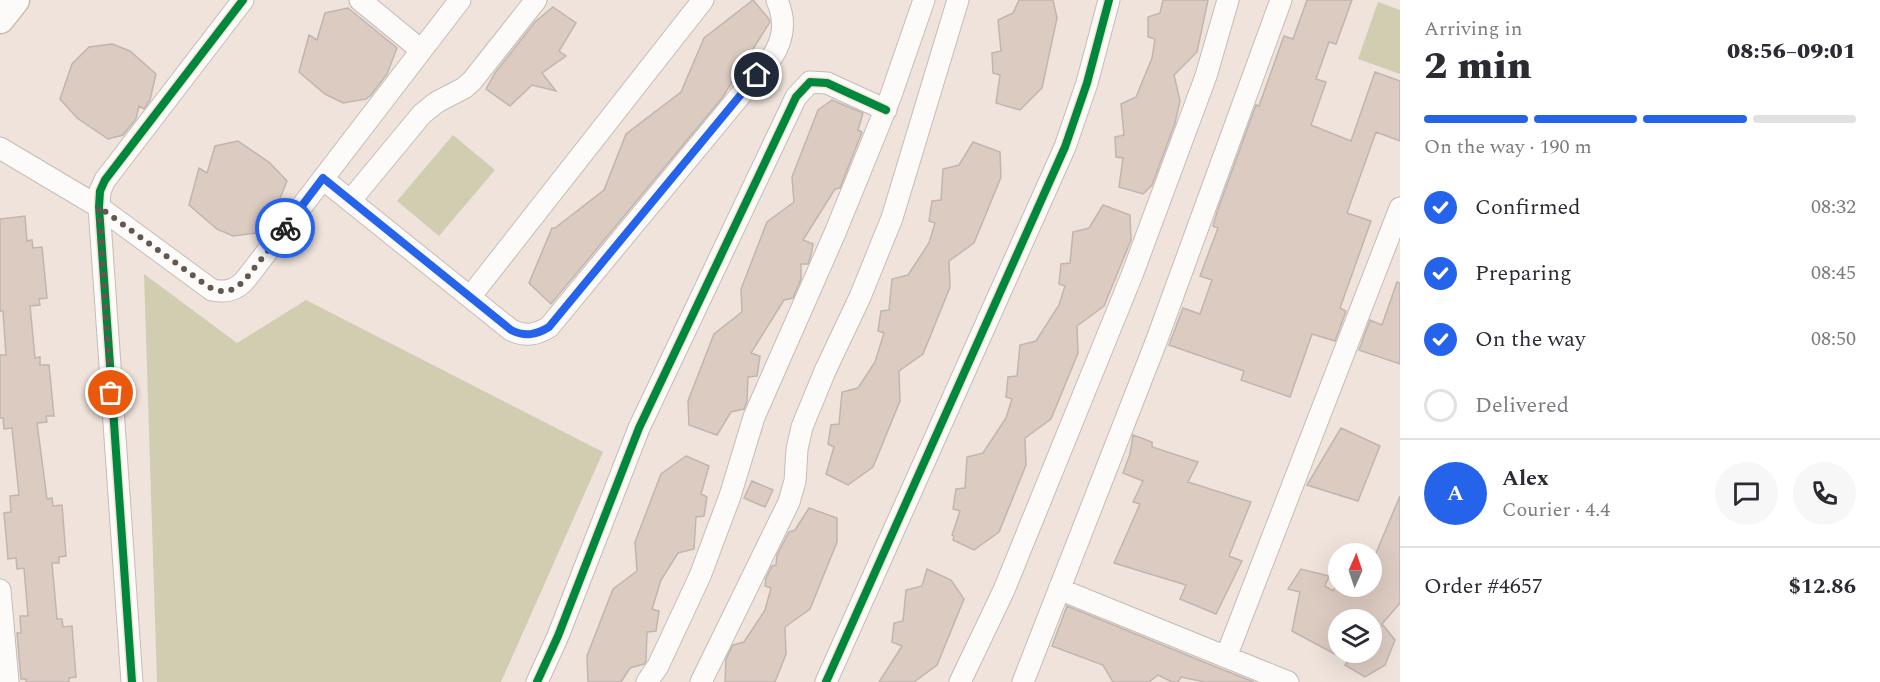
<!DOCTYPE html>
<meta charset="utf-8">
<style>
body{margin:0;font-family:Spectral,serif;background:#f7f7f7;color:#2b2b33;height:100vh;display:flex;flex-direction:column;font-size:22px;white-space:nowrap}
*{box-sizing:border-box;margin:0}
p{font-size:20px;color:#7c7c81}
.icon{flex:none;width:33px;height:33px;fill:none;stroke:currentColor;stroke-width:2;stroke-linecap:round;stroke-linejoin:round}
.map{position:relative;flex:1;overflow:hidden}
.drawer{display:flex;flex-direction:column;background:#fff;width:480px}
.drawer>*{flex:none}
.needle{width:39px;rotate:3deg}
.controls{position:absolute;left:1328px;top:543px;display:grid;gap:12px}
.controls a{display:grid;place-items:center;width:54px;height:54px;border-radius:50%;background:#fff;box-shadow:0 6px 24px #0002;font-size:30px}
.pin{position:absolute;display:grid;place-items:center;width:51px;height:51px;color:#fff;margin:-26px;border:3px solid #fff;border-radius:50%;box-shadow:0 2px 6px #0007}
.courier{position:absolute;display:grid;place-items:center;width:60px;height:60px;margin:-30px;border:4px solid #2563eb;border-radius:50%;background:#fff;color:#222;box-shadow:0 2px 8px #0007}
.headline em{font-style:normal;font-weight:800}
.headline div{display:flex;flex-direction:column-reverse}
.headline{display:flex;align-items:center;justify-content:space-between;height:102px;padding:0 24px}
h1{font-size:39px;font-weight:800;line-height:45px}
.bar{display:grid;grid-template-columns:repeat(4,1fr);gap:9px 6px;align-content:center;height:72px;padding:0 24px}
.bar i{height:8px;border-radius:4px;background:#e1e1e2}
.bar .active{background:#2563eb}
.bar p{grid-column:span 4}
.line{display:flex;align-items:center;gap:15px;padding:0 24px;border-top:2px solid #e1e1e2}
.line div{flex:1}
.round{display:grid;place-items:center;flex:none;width:63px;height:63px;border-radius:32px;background:#f7f7f7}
ol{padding:0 24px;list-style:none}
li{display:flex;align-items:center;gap:18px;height:66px}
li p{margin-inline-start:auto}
li .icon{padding:6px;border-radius:50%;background:#2563eb;color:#fff;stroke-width:4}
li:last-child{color:#7c7c81}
li i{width:33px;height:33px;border:3px solid #e1e1e2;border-radius:50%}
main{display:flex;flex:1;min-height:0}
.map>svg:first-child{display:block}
.green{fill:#d0cdb0}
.building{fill:#dccbc1;stroke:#bfb6b0;stroke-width:1.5;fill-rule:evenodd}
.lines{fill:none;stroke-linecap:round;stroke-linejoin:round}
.street-casing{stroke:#c6bcb6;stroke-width:23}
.secondary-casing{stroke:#c6bcb6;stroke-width:31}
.street{stroke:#fdfbfa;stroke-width:21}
.secondary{stroke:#fdfbfa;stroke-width:28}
.cycleway-casing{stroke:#f7e1d3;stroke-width:11}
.cycleway{stroke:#00873e;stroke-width:8}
.done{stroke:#615852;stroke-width:6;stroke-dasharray:0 10.8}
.route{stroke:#2563eb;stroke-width:8}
</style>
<main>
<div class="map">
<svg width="1400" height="682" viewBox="0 0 1400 682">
<rect width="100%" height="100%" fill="#efe3db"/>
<path class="green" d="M 1378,2 L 1400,10 L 1400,74 L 1358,59 Z
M 453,135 L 495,170 L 439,236 L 397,201 Z
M 144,274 L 237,343 L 306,300 L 603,452 L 501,682 L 157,682 Z"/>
<path class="building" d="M 753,0 L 769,19 L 770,22 L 722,98 L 551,304 L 529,283 L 552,228 L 555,228 L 604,190 L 626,134 L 681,92 L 704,38 Z
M 1019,0 L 1053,0 L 1057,18 L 1042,88 L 1020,110 L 996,103 L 1000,75 L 993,73 L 992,53 L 1001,51 L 998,20 L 1013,13 Z
M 1163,0 L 1208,0 L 1197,52 L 1174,75 L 1180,101 L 1175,123 L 1152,185 L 1143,194 L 1119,187 L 1123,158 L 1116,157 L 1115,137 L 1124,135 L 1121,104 L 1136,97 L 1152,58 L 1155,39 L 1148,37 L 1148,17 L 1160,13 Z
M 1307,0 L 1352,0 L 1336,44 L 1329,42 L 1316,79 L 1326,82 L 1311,125 L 1351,141 L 1375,72 L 1400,81 L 1400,141 L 1376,132 L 1347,213 L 1371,221 L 1340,308 L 1346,311 L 1335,341 L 1312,334 L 1290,397 L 1241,380 L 1244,371 L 1169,345 L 1183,308 L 1200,314 L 1212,280 L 1200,276 L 1218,228 L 1213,226 L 1217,212 L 1256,105 L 1259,106 L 1284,36 L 1293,39 Z
M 553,7 L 576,23 L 559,51 L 566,56 L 542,73 L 556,91 L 532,85 L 510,106 L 486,89 L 495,73 L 535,22 Z
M 348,8 L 397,48 L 387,74 L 371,95 L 366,99 L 343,103 L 325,94 L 299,72 L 309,35 L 317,40 L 325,13 Z
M 112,44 L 130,51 L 156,74 L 150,100 L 144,109 L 139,106 L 136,119 L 123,135 L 108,139 L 77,118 L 60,99 L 72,64 L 89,47 Z
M 832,100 L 863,113 L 858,130 L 862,132 L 840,188 L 835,189 L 803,240 L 813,244 L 811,255 L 808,264 L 801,264 L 801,279 L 793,298 L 784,300 L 751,353 L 760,356 L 757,376 L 748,377 L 747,401 L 744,409 L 731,412 L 717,435 L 689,425 L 688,401 L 714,334 L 742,312 L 741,289 L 767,222 L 794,202 L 792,177 L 818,110 Z
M 238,141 L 270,163 L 287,181 L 273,216 L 256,233 L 233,236 L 217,229 L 189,205 L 199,168 L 207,173 L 215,146 Z
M 973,142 L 1000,152 L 1001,177 L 974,243 L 949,261 L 950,287 L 923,354 L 899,371 L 900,401 L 873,467 L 848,485 L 826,474 L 834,447 L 828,444 L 831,425 L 839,424 L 842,392 L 858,388 L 875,362 L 884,333 L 878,331 L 881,311 L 889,310 L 892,279 L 908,275 L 929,243 L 935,223 L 929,221 L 932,201 L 941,200 L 943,169 L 959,165 Z
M 1103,205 L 1130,215 L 1131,240 L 1104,306 L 1077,326 L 1078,353 L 1051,419 L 1025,438 L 1026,465 L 999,532 L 974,550 L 953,540 L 954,536 L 952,535 L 960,511 L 953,509 L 956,489 L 965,488 L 967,457 L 983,453 L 1006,418 L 1012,399 L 1006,397 L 1008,377 L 1017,376 L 1020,345 L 1036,341 L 1059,305 L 1065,286 L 1059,284 L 1061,264 L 1070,263 L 1073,232 L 1089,228 Z
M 25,216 L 27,241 L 32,240 L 33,248 L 42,247 L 47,298 L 39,299 L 40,305 L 30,306 L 35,358 L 40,357 L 40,365 L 49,365 L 54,416 L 46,416 L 47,422 L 37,423 L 47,499 L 52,498 L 53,506 L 62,505 L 66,556 L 59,557 L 59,563 L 52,563 L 57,619 L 62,619 L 63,627 L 72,626 L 76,677 L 69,678 L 69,682 L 26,682 L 26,679 L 21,679 L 17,633 L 21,633 L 20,616 L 28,616 L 24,568 L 17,569 L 16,558 L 8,559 L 4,513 L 11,512 L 10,496 L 19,495 L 12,428 L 4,429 L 3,418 L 0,418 L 0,355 L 6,355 L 3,311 L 0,311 L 0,219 Z
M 1397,282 L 1400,283 L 1400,364 L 1359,350 L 1370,320 L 1382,325 Z
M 1341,428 L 1380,446 L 1358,501 L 1307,485 Z
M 1133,435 L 1152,442 L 1152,447 L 1198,462 L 1188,482 L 1251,502 L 1229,556 L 1242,561 L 1216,614 L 1180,599 L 1186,585 L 1114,563 L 1140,504 L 1133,502 L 1143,481 L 1123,473 L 1130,454 Z
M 686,456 L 709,466 L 701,494 L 707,497 L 704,516 L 696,517 L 694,549 L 678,553 L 661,580 L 652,609 L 659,611 L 656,631 L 647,632 L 646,661 L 644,664 L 630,668 L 621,682 L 588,682 L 587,656 L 613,589 L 637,571 L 635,542 L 661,474 Z
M 752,481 L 773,490 L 765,507 L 744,498 Z
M 1400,496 L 1400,603 L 1382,624 L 1395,640 L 1385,665 L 1365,677 L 1345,665 L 1348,661 L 1292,631 L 1300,592 L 1288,589 L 1301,569 L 1329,576 L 1325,586 L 1333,591 L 1338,582 L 1338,586 L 1371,586 L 1371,565 ZM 1338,620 L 1371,620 L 1371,652 L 1338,652 Z
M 809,508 L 837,518 L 837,542 L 810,609 L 785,627 L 786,654 L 775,682 L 725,682 L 726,659 L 733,645 L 744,642 L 765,610 L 771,588 L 765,586 L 766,578 L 772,566 L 776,565 L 777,555 L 789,532 L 795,530 Z
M 927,569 L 951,580 L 964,599 L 937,665 L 914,682 L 879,682 L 902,646 L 892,642 L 894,623 L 903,621 L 906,590 L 922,586 Z
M 1067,606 L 1221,669 L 1254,682 L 1205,682 L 1181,677 L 1178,682 L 1172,682 L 1158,675 L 1149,682 L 1113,682 L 1103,665 L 1052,646 Z"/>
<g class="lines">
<defs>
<path id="street" d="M 360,0 L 421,50
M 0,148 L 99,207 L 212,290 C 226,293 237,290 246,279 L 460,0
M 323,179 L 511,330 C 525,337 536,335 549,327 L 772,57 C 784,39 786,21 777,0
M 350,201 L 422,114 L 437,102 L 464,88 L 472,81 L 536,0
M 470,297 L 703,0
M 1059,589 L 1288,682
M 0,590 L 8,682
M 1226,657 L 1400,208
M 132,682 L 99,207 L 100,191 L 105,180 L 243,0
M 537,682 L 558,636 L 639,428 L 796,97 L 810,82 L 827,83 L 886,110
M 647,682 L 658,666 L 700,576 L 730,496 L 754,417 L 835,233 L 890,98 L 924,0
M 701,682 L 789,502 L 795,481 L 797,449 L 802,427 L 825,371 L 860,297 L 892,218 L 958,0
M 826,682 L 1065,147 L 1087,83 L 1109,0
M 960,682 L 1004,590 L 1132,275 L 1206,76 L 1228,0
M 1023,682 L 1156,342 L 1281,0"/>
<path id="secondary" d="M 0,19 L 15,0"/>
</defs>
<use href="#street" class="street-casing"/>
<use href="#secondary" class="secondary-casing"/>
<use href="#street" class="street"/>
<use href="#secondary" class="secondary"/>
<defs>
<path id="cycleway" d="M 132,682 L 99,207 L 100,191 L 105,180 L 243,0
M 537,682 L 558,636 L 639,428 L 796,97 L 810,82 L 827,83 L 886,110
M 826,682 L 1065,147 L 1087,83 L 1109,0"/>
</defs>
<use href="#cycleway" class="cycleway-casing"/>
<use href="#cycleway" class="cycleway"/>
</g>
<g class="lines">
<path class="done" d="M 111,393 L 99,207 L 206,285 C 232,302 244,281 259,262 C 268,251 276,239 285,228"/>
<path class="route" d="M 285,228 L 323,178 L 511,330 C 525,337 536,335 549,327 L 757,75"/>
</g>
</svg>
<div class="controls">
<a><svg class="needle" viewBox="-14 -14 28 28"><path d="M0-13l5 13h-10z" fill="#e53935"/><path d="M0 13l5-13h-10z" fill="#7c7c81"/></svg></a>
<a><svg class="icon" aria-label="layers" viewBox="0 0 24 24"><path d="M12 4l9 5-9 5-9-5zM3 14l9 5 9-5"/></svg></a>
</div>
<div class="pin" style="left:111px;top:393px;background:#ea580c"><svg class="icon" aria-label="bag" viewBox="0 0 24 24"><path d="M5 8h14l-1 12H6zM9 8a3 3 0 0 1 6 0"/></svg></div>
<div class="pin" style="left:757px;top:75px;background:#1f2937"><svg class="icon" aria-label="home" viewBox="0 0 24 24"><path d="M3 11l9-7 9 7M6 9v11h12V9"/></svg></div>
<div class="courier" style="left:285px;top:228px"><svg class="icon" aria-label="bike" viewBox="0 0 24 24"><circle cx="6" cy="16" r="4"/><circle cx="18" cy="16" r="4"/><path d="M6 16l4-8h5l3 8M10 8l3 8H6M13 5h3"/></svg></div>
</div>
<section class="drawer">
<div class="headline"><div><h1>2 min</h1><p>Arriving in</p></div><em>08:56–09:01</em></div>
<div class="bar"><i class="active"></i><i class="active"></i><i class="active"></i><i></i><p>On the way · 190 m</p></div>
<ol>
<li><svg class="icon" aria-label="check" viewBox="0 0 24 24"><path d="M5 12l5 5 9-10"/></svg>Confirmed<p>08:32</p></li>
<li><svg class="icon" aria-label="check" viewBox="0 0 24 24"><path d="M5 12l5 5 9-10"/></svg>Preparing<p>08:45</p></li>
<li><svg class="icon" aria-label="check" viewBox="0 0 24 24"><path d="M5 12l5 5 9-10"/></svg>On the way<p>08:50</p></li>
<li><i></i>Delivered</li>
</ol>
<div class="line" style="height:108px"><b class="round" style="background:#2563eb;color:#fff">A</b><div><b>Alex</b><p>Courier · 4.4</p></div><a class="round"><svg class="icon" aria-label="chat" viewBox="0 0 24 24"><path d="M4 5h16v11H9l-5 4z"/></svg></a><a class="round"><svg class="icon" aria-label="phone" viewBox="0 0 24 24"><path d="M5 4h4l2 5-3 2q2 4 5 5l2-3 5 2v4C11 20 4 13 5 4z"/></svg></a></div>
<div class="line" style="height:78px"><div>Order #4657</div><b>$12.86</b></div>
</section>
</main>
